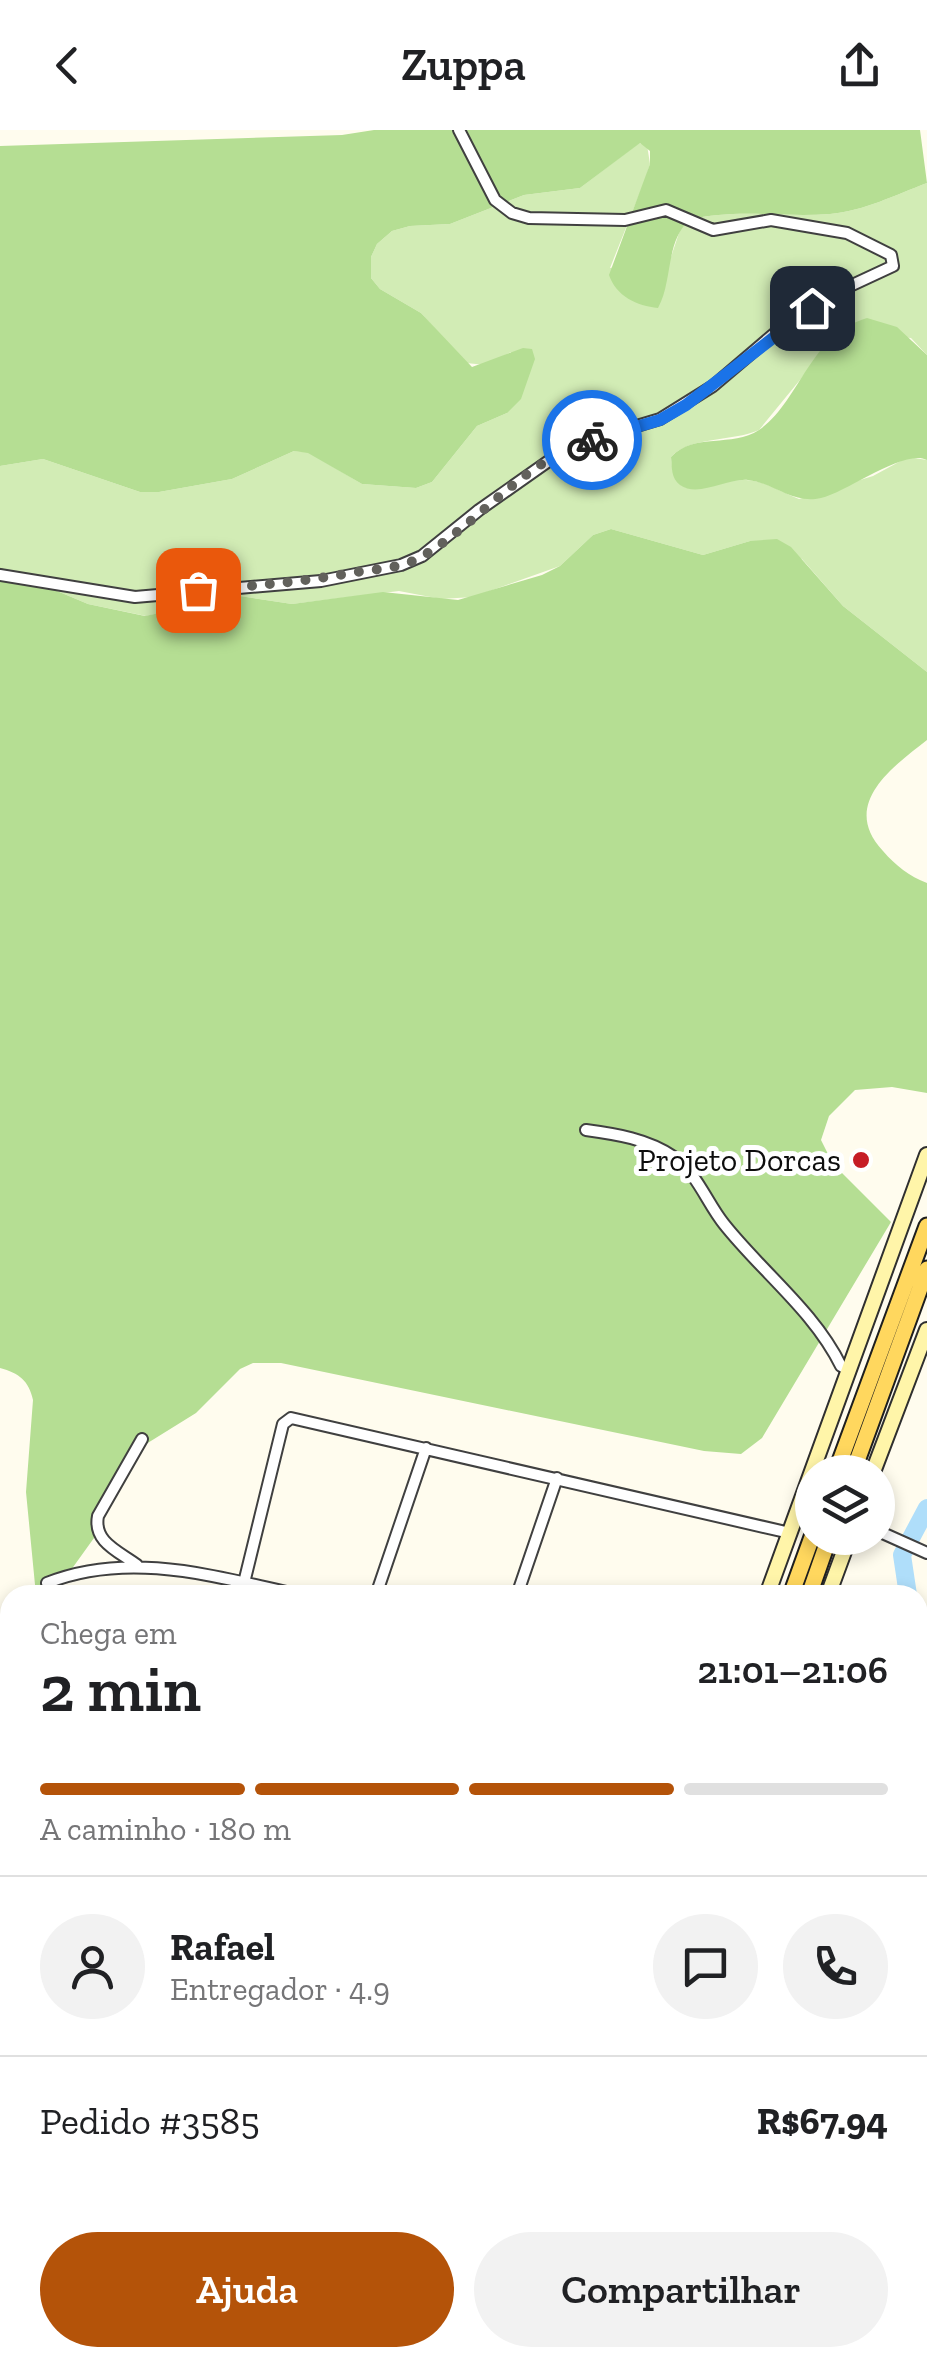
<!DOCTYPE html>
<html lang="pt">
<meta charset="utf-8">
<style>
body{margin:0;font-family:"Zilla Slab",serif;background:#f2f2f2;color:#202124;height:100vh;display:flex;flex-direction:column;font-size:38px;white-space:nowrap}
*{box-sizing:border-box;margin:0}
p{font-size:32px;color:#757577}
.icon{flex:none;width:55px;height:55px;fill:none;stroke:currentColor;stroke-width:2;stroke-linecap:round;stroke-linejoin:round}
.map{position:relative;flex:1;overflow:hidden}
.panel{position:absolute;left:0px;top:1455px;width:928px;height:782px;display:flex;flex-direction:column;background:#fff;border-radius:30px 30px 0 0;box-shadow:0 5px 15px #0003}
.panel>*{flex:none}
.controls{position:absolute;left:795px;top:1325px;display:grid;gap:20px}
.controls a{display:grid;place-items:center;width:100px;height:100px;border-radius:50%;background:#fff;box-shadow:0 5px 15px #0003;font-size:50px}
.pin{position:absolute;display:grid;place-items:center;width:85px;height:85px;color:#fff;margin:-42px;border-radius:20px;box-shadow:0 5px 15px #0006}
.courier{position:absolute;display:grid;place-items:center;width:100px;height:100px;margin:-50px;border:8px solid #1a73e8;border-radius:50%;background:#fff;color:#222;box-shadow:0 2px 12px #0007}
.overview em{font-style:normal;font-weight:600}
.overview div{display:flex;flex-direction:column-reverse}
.overview{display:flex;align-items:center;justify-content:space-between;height:170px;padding:0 40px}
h1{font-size:65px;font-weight:600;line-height:75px}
.bar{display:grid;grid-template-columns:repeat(4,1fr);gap:15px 10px;align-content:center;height:120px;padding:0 40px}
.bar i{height:12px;border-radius:8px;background:#e0e0e0}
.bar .on{background:#b45309}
.bar p{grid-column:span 4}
.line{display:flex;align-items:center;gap:25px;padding:0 40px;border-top:2px solid #e0e0e0}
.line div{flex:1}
.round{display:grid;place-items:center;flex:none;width:105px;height:105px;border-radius:52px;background:#f2f2f2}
.button{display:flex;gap:20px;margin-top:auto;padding:20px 40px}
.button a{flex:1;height:115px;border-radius:60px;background:#b45309;color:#fff;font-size:40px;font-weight:600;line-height:115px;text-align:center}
.button a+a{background:#f2f2f2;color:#202124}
header{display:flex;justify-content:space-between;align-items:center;height:130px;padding:0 40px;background:#fff;font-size:45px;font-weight:600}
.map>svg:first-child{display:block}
.green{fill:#d2ecb5}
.forest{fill:#b5de93}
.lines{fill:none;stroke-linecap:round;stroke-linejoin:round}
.stream{stroke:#3195d6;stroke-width:2.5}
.river{stroke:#afdefa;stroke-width:18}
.minor-casing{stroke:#404040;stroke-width:14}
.tertiary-casing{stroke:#404040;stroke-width:16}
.secondary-casing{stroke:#2f2f2f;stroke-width:18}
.primary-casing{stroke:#1e1e1e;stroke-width:19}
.minor{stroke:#fff;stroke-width:10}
.tertiary{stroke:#fff;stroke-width:12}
.secondary{stroke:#fff5a9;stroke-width:14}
.primary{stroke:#ffd75e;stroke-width:15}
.done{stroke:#62615c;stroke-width:10;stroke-dasharray:0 18}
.route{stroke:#1a73e8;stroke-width:12}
.poi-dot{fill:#c61d26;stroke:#fff;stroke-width:4}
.labels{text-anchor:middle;stroke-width:10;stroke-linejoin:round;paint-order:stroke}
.poi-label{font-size:32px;fill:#0d0d0d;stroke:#fff;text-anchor:end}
</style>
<header><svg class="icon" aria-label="back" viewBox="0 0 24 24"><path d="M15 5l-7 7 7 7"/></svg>Zuppa<svg class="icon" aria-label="share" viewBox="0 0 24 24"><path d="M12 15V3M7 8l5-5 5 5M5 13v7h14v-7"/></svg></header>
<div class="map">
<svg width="927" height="2236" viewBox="0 0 927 2236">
<rect width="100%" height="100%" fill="#fffcee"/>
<path class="green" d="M 639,13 L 647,15 L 650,34 L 645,50 L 610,138 L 671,127 L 681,97 L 689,90 C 737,78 782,88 830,84 C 864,81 895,65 927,53 L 927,225 L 911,208 L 840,201 L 759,300 C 732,312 690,306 671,327 C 674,382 714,348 746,350 C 766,351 781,362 799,369 L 873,346 L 908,327 L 927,330 L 927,542 L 843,476 L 802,429 L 750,411 L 703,425 L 611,399 L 593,405 L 560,436 L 473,467 L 441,469 L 399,461 L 292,474 L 240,466 L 146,486 L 88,474 L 0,437 L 0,336 L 43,329 L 140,362 L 159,362 L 232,349 L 294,321 L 308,322 L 362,354 L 416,358 L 432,352 L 477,296 L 507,283 L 511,222 L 486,235 L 466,233 L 421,183 L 380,159 L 371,148 L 371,127 L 377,114 L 392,101 L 410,96 L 450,94 L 524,65 L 580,58 Z"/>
<path class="forest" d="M 374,0 L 920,0 L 927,53 C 895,65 864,81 830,84 C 782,88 737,78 689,90 C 665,113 673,151 658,178 C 637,176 616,166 609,145 L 650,34 L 650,21 L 640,13 L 580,58 L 524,65 L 450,94 L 410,96 L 392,101 L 377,114 L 371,127 L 371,148 L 380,159 L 421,183 L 472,237 L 523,218 L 532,219 L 535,229 L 521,269 L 507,283 L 477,296 L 432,352 L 416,358 L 362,354 L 308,323 L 294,321 L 232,349 L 159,362 L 140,362 L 43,329 L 0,336 L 0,16 L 342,5 Z
M 867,188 L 897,197 L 927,225 L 927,330 C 905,318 847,362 821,368 C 794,375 774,353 748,350 C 728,348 698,368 680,355 C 671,348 672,338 671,327 C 694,302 732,318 759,300 C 800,272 809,205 867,188 Z
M 611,399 L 703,425 L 750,411 L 777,409 L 791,417 L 843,476 L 927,542 L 927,610 C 891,638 840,675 883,721 C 896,736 909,746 927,753 L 927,963 L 892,957 L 855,960 L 829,986 L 821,1010 L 833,1034 L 891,1092 L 762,1308 L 741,1324 L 704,1321 L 281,1233 L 253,1233 L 240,1239 L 196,1283 L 138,1319 L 94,1408 L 53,1465 L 36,1465 L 26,1362 L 33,1270 C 29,1251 19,1243 0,1238 L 0,437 L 88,474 L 145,486 L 240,466 L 292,474 L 383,462 L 458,470 L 542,445 L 560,436 L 593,405 Z
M 0,1786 L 10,1789 L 10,1948 L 0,1949 Z
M 918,2178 L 927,2184 L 927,2236 L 812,2236 L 820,2228 L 918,2228 Z
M 59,2228 L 285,2228 L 294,2236 L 64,2236 Z"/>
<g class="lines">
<path class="stream" d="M 145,2228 L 155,2236"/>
<path class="river" d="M 908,1465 L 902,1425 L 927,1378
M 918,1492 L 927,1501
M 918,2005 L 927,2011
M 441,2236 L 458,2228"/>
<defs>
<path id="minor" d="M 0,445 L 135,467 L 321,451 L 401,435 L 422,426 L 479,380 L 570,316 L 660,289 L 713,256 L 788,192 L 835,163 L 893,136 L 891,125 L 847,103 L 771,90 L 713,100 L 666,80 L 625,90 L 529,88 L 512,83 L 495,70 L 459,0
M 586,1000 C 616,1004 648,1009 674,1027 C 697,1043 707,1073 724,1094 C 762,1142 814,1181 841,1236 L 850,1241
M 878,1401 L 927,1423
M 137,1435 C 118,1421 93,1412 98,1386 L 142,1309
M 47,1453 C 130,1420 216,1447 300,1465
M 241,1465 L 283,1294 L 291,1288 L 790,1403
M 376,1465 L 426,1318
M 517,1465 L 557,1348
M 918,1628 L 927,1631
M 918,1659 L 927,1662
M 918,1747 L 927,1749
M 0,1958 L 10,1958"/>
<path id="tertiary" d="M 0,1641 L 10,1645"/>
<path id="secondary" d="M 873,1342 L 927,1200
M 767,1465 L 927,1025
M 828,1465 L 849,1408"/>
<path id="primary" d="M 836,1342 L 927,1096
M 853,1342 L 927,1139
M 791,1465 L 812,1407
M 809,1465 L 829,1408
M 507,2236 L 511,2228
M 540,2236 L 544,2228"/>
</defs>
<use href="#minor" class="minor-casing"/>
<use href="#tertiary" class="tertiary-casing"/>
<use href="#secondary" class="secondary-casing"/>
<use href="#primary" class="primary-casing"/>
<use href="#minor" class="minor"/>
<use href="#tertiary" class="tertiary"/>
<use href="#secondary" class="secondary"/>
<use href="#primary" class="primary"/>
</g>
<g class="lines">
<path class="done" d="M 198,460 C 252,456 303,452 357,442 C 379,439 403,438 423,426 C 481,391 525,330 592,310"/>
<path class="route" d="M 592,310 L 660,290 L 686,275 L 812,178"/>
</g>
<circle class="poi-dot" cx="861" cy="1030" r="10"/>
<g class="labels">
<g class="poi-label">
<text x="841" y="1041">Projeto Dorcas</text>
</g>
</g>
</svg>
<div class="controls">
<a><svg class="icon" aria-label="layers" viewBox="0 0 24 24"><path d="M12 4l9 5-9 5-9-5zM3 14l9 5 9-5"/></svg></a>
</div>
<div class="pin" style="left:198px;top:460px;background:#ea580c"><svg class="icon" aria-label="bag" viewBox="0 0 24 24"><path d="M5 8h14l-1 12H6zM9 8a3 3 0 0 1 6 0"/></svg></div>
<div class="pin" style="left:812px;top:178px;background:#1f2937"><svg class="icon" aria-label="home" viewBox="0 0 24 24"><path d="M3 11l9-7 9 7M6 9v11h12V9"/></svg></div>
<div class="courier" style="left:592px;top:310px"><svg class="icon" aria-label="bike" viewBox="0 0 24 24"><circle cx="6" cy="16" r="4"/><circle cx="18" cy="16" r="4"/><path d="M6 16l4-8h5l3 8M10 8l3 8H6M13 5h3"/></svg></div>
<section class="panel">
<div class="overview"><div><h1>2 min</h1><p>Chega em</p></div><em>21:01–21:06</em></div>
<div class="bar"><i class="on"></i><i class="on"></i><i class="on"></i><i></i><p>A caminho · 180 m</p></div>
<div class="line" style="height:180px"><a class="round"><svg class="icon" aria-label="person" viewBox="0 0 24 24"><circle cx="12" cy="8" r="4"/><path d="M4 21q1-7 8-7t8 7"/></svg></a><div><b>Rafael</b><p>Entregador · 4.9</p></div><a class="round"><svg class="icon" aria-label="chat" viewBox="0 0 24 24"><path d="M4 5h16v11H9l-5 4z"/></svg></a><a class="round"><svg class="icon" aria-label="phone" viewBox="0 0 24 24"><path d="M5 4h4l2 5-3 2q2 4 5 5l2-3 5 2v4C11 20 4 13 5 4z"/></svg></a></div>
<div class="line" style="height:130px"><div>Pedido #3585</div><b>R$67.94</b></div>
<div class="button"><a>Ajuda</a><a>Compartilhar</a></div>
</section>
</div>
